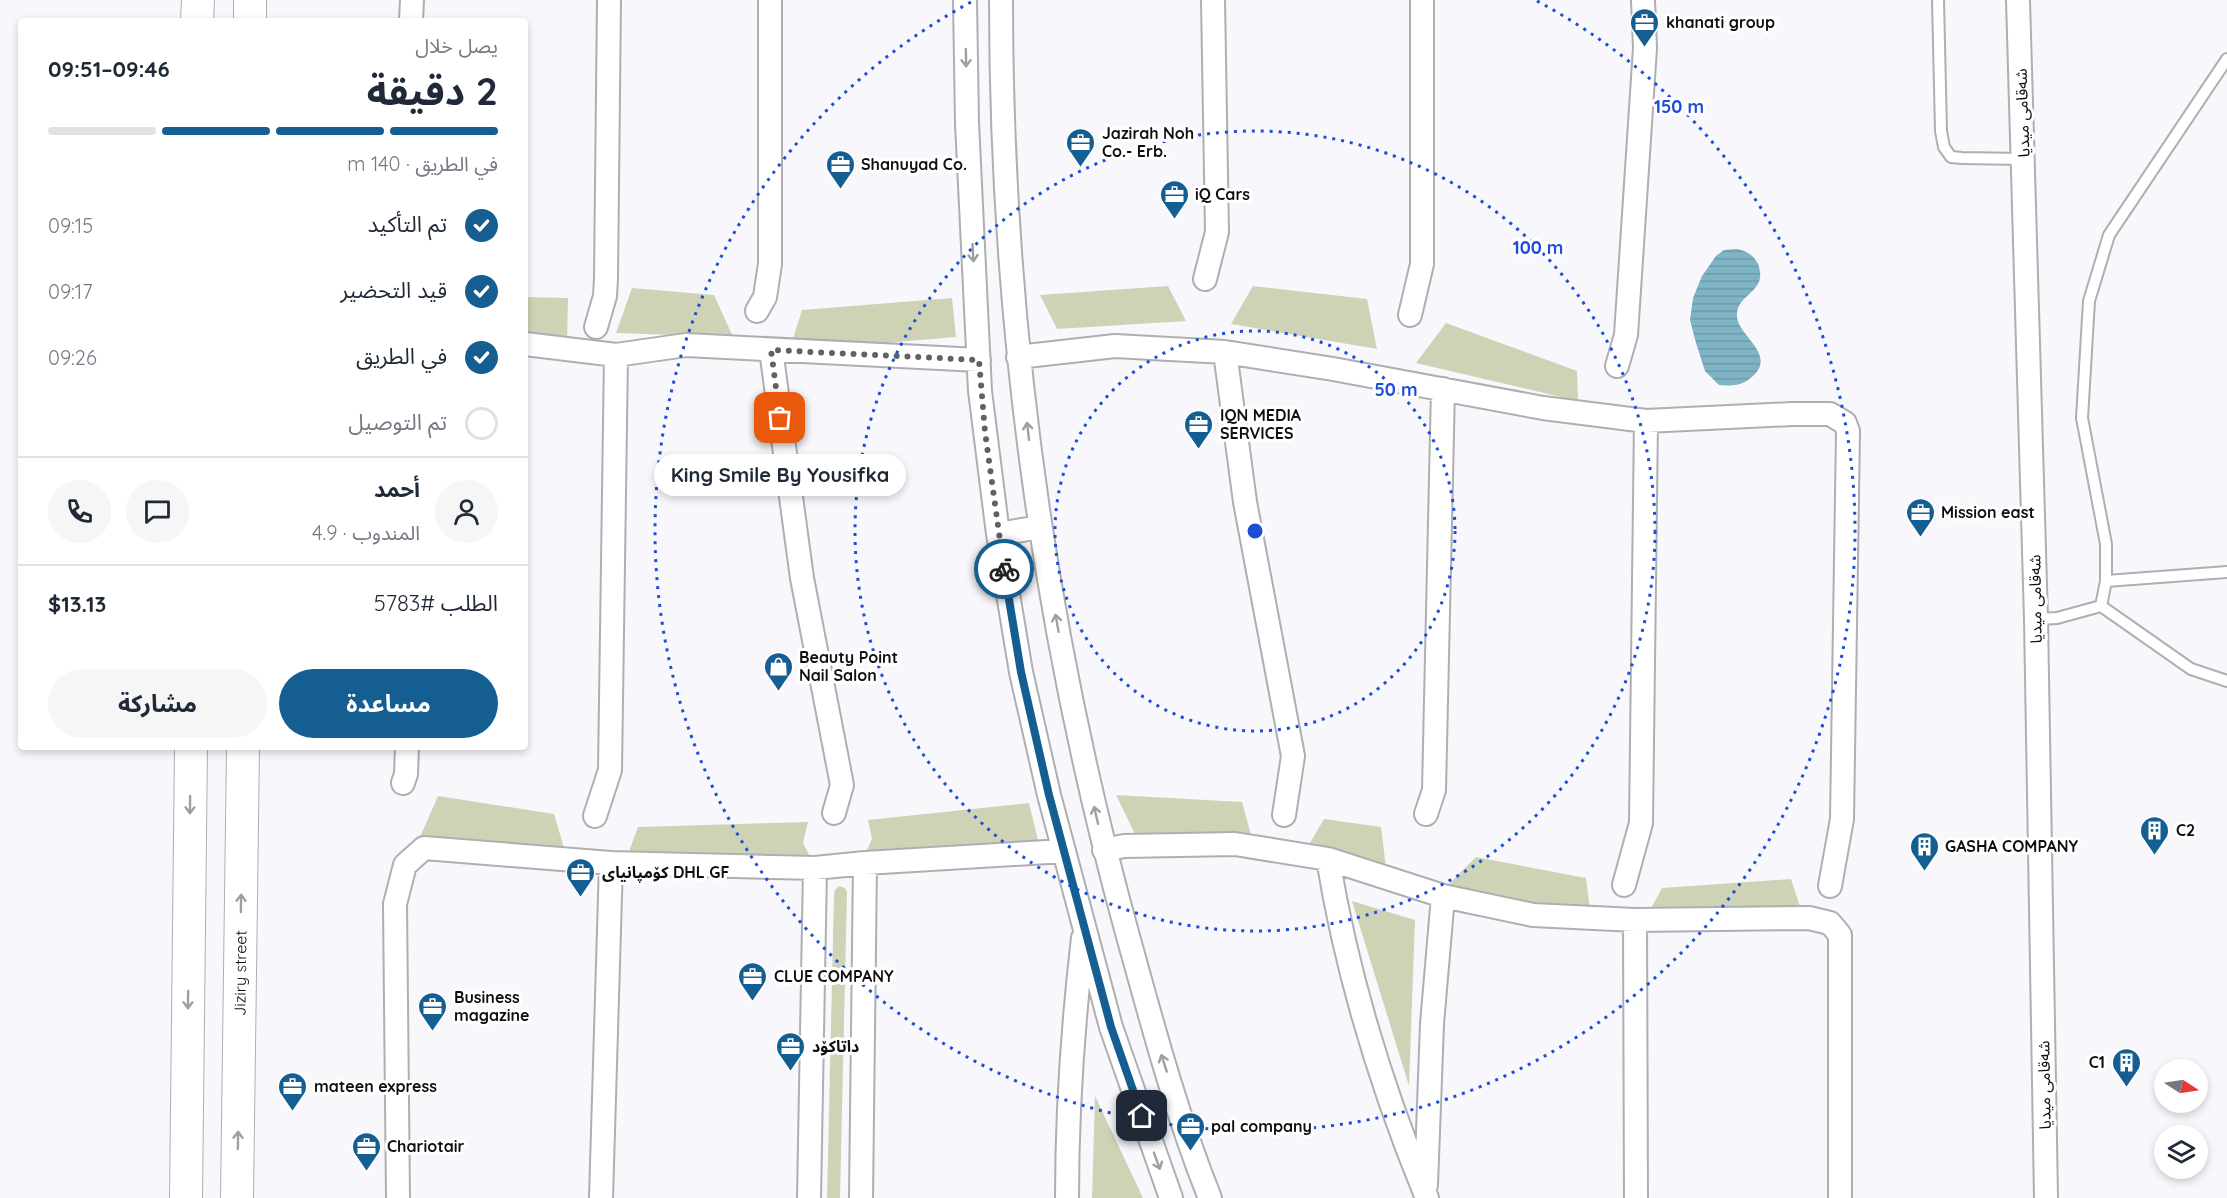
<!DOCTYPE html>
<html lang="ar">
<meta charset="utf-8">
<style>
body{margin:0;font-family:Quicksand,"Noto Sans Arabic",sans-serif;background:#f6f6f7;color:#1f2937;direction:rtl;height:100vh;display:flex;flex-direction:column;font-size:22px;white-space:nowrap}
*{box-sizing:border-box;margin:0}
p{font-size:20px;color:#747a83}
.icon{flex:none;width:33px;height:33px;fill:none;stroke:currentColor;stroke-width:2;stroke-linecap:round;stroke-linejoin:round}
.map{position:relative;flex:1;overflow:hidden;direction:ltr}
.details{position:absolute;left:18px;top:18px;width:510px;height:732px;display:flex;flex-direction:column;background:#fff;border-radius:6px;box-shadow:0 3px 9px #0003;direction:rtl}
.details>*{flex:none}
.needle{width:39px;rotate:102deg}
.buttons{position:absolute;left:2154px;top:1059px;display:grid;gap:12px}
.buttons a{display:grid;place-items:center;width:54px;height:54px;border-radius:50%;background:#fff;box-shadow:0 3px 9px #0003;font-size:30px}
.pin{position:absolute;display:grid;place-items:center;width:51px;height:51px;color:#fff;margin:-26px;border-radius:12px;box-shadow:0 3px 9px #0006}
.courier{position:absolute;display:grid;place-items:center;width:60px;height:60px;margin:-30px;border:4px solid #145e92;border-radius:50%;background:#fff;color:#222;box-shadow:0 2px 8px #0007}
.bubble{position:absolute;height:42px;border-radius:21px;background:#fff;box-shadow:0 3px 9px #0003;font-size:20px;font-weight:700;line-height:42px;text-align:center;direction:rtl}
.summary em{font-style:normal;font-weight:700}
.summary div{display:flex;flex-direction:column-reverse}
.summary{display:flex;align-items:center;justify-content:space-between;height:102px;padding:0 30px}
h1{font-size:39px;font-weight:700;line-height:45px}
.bar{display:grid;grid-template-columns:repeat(4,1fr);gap:9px 6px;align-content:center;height:72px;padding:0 30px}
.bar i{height:8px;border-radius:4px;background:#e0e1e3}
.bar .active{background:#145e92}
.bar p{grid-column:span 4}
.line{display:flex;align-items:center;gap:15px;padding:0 30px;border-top:2px solid #e0e1e3}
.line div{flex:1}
.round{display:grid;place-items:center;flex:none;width:63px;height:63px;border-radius:32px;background:#f6f6f7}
ol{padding:0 30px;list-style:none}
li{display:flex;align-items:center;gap:18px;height:66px}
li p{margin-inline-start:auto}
li .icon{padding:6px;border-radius:50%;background:#145e92;color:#fff;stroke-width:4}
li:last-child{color:#747a83}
li i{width:33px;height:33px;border:3px solid #e0e1e3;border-radius:50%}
.button{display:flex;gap:12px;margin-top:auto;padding:12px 30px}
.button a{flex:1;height:69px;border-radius:36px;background:#145e92;color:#fff;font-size:24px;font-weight:700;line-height:69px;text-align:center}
.button a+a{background:#f6f6f7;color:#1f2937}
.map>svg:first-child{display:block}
.grass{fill:#cfd3b6}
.water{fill:url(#water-rules)}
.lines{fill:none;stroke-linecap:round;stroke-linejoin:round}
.lane-casing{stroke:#afafb2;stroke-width:14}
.street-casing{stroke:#afafb2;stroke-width:26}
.secondary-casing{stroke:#afafb2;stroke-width:34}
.lane{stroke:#fff;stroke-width:10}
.street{stroke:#fff;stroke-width:22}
.secondary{stroke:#fff;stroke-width:32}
.oneway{stroke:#9f9f9f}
.done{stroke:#616062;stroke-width:6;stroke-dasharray:0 10.8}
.route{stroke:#145e92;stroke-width:8}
.ring{fill:none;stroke:#1d4ed8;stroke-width:3;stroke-dasharray:3 6}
.labels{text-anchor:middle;stroke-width:6;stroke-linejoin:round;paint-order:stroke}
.poi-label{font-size:16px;font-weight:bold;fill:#0f0f10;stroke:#fff;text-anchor:start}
.street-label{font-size:16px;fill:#0f0f10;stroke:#fff}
.centre{fill:#1d4ed8;stroke:#fff;stroke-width:3}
.ring-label{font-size:18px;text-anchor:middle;font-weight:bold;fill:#1d4ed8;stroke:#fff;stroke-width:6;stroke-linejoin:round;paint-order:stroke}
</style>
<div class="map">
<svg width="2227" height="1198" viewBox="0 0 2227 1198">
<defs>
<pattern id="water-rules" width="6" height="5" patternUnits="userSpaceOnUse" patternTransform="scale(1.5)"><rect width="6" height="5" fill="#7fb4c5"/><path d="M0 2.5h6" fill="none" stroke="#6d9aa8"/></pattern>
</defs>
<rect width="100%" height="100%" fill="#f8f7fb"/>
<path class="grass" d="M 1168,286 L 1186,321 L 1057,329 L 1040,295 Z
M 1253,286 L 1367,299 L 1377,349 L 1231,324 Z
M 632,288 L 714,295 L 733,337 L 616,333 Z
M 525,297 L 568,298 L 567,346 L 525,342 Z
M 952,298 L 956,337 L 789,351 L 802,310 Z
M 1446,323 L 1577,371 L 1578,401 L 1416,363 Z
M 1116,795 L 1242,802 L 1253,842 L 1136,836 Z
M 438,796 L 554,814 L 565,851 L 420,837 Z
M 1029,803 L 1039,844 L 863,859 L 872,839 L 868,820 Z
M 1324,819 L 1381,827 L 1386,868 L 1307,848 Z
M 808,822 L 803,843 L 814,864 L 626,860 L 638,827 Z
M 1476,857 L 1586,878 L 1591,918 L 1446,887 Z
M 1791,879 L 1802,913 L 1642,925 L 1662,888 Z
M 839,886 L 845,888 L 847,892 L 840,1198 L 827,1198 L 834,895 L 835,890 Z
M 1352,901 L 1415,920 L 1409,1086 Z
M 1095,1096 L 1143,1198 L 1092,1198 Z"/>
<path class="water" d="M 1737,249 C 1746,251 1754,255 1758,264 C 1769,293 1736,293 1737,316 C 1737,335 1777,354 1753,376 C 1742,386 1734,386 1719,385 L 1705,371 L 1696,343 L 1690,320 L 1693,298 L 1702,276 L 1716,256 L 1724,250 Z"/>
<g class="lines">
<defs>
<path id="lane" d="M 1938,0 L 1941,131 L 1944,147 L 1951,157 L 1962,158 L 2023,159
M 2106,581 L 2227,572
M 2101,606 L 2191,669 L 2227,681
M 2036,619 L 2057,618 L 2101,606 L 2106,581 L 2106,544 L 2082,418 L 2089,301 L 2109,235 L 2227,59"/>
<path id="street" d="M 965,0 L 967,123 L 980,391 L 998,534 L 1021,672 L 1049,795 L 1111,1027 L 1171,1198
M 1001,0 C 1001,314 1043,626 1126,929 C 1151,1019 1175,1111 1210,1198
M 2018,0 L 2036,619 L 2046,1198
M 411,21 L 412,0
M 1205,279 L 1217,232 L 1213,0
M 757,311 L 765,297 L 770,264 L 770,0
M 1410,315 L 1422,264 L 1422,0
M 596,327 L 605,296 L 606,278 L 609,0
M 525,344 L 616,355 L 686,345 L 979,360
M 771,350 L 802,578 L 842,785 L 834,813
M 1225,352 L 1245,502 L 1293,756 L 1284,815
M 1018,357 L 1115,346 L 1225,352 L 1333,369 L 1543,408 L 1646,421 L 1792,414 L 1830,414 L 1845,423 L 1848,431 L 1842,819 L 1830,886
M 1617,366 L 1626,335 L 1645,48 L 1643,0
M 998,534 L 1040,527
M 403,783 L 406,774 L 407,747
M 1426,814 L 1434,790 L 1443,389
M 595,816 L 610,770 L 616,355
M 1104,850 L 1124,846 L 1235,844 L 1328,859 L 1443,896 L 1533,915 L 1635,920 L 1809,918 L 1830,923 L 1840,935 L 1840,1198
M 1328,859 C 1347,975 1382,1089 1427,1198
M 1624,885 L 1641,823 L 1646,421
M 1635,920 L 1636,1198
M 1426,1185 L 1432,1024 L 1443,896
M 398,1198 L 395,904 L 405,865 L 424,848 L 611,863 L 815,868 L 865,863 L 1064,851
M 601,1198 L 611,863
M 809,1198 L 815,868
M 861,1198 L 865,863
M 1067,1198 C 1067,1111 1073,1024 1083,938"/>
<g id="secondary">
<path d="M 197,21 L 198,0"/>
<path d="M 250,21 L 250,0"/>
<path d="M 186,1198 L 191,747"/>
<path id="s1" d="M 237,1198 L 243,747"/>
</g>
</defs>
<use href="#lane" class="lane-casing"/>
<use href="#street" class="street-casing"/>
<use href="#secondary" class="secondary-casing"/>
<use href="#lane" class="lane"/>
<use href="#street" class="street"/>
<use href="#secondary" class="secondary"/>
</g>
<defs><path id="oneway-shaft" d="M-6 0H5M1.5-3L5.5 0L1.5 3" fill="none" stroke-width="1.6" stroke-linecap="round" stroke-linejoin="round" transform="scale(1.5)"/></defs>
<g class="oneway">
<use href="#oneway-shaft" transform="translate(966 58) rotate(89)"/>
<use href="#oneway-shaft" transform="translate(973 253) rotate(87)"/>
<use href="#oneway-shaft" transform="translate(1028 431) rotate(-97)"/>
<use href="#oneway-shaft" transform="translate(1057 623) rotate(-100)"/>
<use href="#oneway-shaft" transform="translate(190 805) rotate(91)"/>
<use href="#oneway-shaft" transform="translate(1096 815) rotate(-103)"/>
<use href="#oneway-shaft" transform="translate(241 903) rotate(-89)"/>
<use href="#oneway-shaft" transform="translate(188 1000) rotate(91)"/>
<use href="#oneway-shaft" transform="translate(1164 1063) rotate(-108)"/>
<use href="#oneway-shaft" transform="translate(238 1140) rotate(-89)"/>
<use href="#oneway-shaft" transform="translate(1157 1161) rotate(70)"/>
</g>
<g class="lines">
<path class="done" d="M 780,418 L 771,350 L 979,360 L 985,432 L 1004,569"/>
<path class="route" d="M 1004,569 L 1021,672 L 1049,795 L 1111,1027 L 1142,1116"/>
</g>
<g class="ring">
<circle cx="1255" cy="531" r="200"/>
<circle cx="1255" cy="531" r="400"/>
<path d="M1537 1A600 600 0 1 1 973 1"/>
</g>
<defs>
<symbol id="office-pin" viewBox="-11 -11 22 30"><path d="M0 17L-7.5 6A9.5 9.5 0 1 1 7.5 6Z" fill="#145e92" stroke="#fff"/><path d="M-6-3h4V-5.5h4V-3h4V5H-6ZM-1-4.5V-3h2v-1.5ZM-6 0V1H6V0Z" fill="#fff"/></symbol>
<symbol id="shop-pin" viewBox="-11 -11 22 30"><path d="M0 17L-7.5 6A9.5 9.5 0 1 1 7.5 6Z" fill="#145e92" stroke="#fff"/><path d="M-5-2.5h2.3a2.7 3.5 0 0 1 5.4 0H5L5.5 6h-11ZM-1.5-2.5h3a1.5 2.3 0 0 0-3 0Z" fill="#fff"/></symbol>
<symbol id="building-pin" viewBox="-11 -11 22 30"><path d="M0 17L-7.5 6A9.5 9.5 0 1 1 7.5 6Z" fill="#145e92" stroke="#fff"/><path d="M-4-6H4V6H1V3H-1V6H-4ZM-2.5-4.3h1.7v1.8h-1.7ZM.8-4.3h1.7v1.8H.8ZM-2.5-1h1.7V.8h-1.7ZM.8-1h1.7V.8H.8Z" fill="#fff"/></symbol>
</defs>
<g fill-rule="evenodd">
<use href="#office-pin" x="1628" y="6" width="33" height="45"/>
<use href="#office-pin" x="1064" y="126" width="33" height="45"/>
<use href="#office-pin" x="824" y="148" width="33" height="45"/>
<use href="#office-pin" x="1158" y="178" width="33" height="45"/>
<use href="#office-pin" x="1182" y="408" width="33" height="45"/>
<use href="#office-pin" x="1904" y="496" width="33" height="45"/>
<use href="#shop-pin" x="762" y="650" width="33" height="45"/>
<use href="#building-pin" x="2138" y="814" width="33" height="45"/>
<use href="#building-pin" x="1908" y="830" width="33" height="45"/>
<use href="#office-pin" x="564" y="856" width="33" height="45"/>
<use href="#office-pin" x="736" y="960" width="33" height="45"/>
<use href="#office-pin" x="416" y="990" width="33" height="45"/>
<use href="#office-pin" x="774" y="1030" width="33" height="45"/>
<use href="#building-pin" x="2110" y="1046" width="33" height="45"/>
<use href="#office-pin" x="276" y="1070" width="33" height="45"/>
<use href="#office-pin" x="1174" y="1110" width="33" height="45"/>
<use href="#office-pin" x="350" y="1130" width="33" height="45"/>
</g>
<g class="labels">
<g class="poi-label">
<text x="1666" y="28">khanati group</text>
<text x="1102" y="139">Jazirah Noh<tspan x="1102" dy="18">Co.- Erb.</tspan></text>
<text x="861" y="170">Shanuyad Co.</text>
<text x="1195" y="200">iQ Cars</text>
<text x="1220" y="421">IQN MEDIA<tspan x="1220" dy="18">SERVICES</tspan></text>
<text x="1941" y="518">Mission east</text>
<text x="799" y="663">Beauty Point<tspan x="799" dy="18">Nail Salon</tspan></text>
<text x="2176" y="836">C2</text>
<text x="1945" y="852">GASHA COMPANY</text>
<text x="602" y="878">کۆمپانیای DHL GF</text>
<text x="774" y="982">CLUE COMPANY</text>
<text x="454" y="1003">Business<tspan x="454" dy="18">magazine</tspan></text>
<text x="812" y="1052">داتاکۆد</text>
<text x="2105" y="1068" text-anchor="end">C1</text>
<text x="314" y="1092">mateen express</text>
<text x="1211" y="1132">pal company</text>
<text x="387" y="1152">Chariotair</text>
</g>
<g class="street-label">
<text transform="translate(2022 113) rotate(-92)" y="6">شەقامی میدیا</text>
<text transform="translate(2035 599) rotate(-91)" y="6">شەقامی میدیا</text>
<text dy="6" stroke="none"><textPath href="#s1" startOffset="225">Jiziry street</textPath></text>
<text transform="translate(2044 1085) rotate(-91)" y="6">شەقامی میدیا</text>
</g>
</g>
<circle cx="1255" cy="531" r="9" class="centre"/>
<g class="ring-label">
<text x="1679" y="113">150 m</text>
<text x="1538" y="254">100 m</text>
<text x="1396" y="396">50 m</text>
</g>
</svg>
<div class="buttons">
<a><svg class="needle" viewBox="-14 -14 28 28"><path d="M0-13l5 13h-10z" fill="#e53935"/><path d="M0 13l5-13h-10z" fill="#747a83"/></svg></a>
<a><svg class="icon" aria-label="layers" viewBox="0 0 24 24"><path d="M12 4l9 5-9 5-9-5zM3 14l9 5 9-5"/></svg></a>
</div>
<div class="pin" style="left:780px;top:418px;background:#ea580c"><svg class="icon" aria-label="bag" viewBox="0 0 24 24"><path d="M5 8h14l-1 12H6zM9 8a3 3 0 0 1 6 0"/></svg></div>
<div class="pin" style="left:1142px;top:1116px;background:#1f2937"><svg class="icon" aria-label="home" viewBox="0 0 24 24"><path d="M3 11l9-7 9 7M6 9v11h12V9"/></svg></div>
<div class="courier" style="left:1004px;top:569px"><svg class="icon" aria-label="bike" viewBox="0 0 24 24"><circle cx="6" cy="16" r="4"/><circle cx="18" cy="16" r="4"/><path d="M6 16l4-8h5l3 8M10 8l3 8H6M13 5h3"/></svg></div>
<div class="bubble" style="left:654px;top:454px;width:252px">King Smile By Yousifka</div>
<section class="details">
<div class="summary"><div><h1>2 دقيقة</h1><p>يصل خلال</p></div><em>09:46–09:51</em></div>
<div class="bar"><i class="active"></i><i class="active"></i><i class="active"></i><i></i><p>في الطريق · 140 m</p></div>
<ol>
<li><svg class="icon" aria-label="check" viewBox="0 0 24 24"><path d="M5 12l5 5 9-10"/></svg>تم التأكيد<p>09:15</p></li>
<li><svg class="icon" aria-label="check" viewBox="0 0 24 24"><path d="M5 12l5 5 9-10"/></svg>قيد التحضير<p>09:17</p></li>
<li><svg class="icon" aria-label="check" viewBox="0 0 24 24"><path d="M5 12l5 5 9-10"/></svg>في الطريق<p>09:26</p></li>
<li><i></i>تم التوصيل</li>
</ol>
<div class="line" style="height:108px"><a class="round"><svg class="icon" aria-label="person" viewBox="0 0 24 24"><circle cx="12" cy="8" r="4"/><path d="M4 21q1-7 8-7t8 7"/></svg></a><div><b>أحمد</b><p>المندوب · 4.9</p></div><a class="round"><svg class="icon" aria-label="chat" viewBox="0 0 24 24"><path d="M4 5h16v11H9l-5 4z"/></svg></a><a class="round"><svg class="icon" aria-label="phone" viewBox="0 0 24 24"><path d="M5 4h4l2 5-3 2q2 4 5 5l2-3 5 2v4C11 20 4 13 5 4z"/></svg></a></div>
<div class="line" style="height:78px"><div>الطلب #5783</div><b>$13.13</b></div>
<div class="button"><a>مساعدة</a><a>مشاركة</a></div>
</section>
</div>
